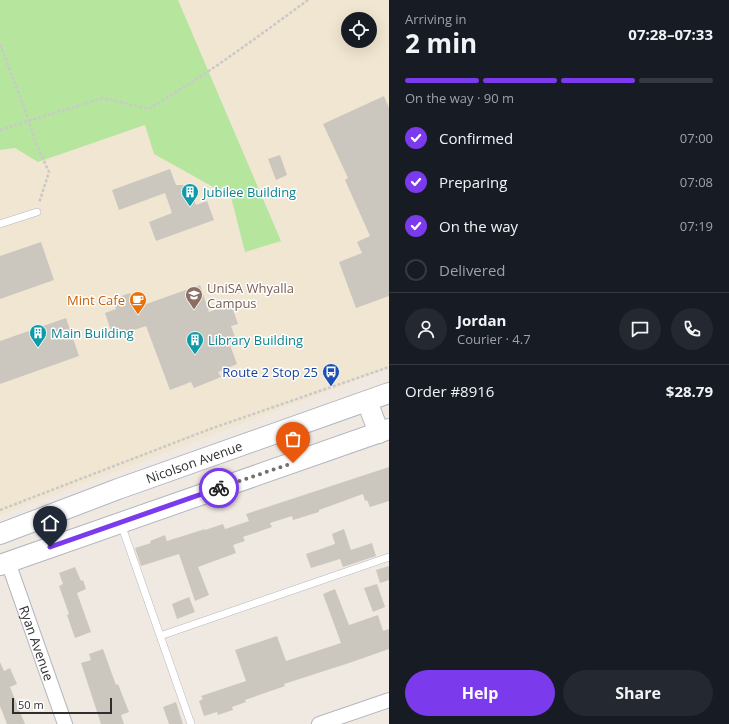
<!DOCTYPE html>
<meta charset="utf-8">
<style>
body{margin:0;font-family:"Open Sans",sans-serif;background:#242831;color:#f1f3f6;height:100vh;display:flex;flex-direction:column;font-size:15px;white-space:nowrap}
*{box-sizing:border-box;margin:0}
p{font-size:13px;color:#9ea1a6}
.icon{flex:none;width:22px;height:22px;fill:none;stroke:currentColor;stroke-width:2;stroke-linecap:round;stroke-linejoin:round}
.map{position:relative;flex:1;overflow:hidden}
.details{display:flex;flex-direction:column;background:#171b24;width:340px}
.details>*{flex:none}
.tools{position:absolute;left:341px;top:12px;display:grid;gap:8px}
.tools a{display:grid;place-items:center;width:36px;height:36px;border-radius:50%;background:#171b24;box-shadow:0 4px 16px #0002;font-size:20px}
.scale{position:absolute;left:12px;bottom:10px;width:100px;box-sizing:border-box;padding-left:4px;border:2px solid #2e2e2e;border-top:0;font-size:11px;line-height:14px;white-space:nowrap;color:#2e2e2e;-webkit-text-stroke:3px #fff;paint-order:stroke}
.pin{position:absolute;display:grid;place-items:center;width:34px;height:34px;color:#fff;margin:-41px -17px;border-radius:50% 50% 50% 0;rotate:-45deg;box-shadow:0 0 4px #0007}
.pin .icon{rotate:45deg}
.courier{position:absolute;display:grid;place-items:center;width:40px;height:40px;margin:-20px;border:3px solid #7c3aed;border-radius:50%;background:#fff;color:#222;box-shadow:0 1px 5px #0007}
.summary em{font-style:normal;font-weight:700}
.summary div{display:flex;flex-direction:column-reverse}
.summary{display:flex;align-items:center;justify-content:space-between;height:68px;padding:0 16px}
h1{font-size:26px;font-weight:700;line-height:30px}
.bar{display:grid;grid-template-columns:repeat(4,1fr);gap:6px 4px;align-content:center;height:48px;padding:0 16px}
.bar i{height:5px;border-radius:3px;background:#363941}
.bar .selected{background:#7c3aed}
.bar p{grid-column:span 4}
.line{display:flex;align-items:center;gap:10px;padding:0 16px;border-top:1px solid #363941}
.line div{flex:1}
.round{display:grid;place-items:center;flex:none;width:42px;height:42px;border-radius:21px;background:#242831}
ol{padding:0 16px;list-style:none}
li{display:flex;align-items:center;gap:12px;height:44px}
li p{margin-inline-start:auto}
li .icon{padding:4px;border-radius:50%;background:#7c3aed;color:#fff;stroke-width:4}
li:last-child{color:#9ea1a6}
li i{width:22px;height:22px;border:2px solid #363941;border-radius:50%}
.cta{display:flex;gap:8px;margin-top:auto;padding:8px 16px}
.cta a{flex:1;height:46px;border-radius:24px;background:#7c3aed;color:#fff;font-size:16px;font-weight:700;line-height:46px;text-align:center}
.cta a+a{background:#242831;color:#f1f3f6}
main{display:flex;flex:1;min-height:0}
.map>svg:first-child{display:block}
.education{fill:#f0e6d1;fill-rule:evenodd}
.green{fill:#b6e59e}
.building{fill:#cbc7bf}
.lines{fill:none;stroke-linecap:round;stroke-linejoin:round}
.service-casing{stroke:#b4b7c1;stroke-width:8}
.minor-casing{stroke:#b4b7c1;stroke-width:16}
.secondary-casing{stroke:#b4b7c1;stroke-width:22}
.path{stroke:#c9c9c9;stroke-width:2.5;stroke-dasharray:3 2;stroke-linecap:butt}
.service{stroke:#fff;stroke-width:7}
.minor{stroke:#fff;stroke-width:14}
.secondary{stroke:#fff;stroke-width:20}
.done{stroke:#726f6d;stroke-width:4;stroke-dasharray:0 7.2}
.route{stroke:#7c3aed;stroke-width:5}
.labels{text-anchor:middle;stroke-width:3;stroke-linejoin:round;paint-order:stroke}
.culture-label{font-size:13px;fill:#0d838f;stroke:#fff;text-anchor:start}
.education-label{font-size:13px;fill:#785e54;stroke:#fff;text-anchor:start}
.food-label{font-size:13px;fill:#c56008;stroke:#fff;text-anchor:end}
.transit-label{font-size:13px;fill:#164399;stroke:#fff;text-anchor:end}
.street-label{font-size:13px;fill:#2e2e2e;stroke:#fff}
</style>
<main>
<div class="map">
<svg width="389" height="724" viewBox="0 0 389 724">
<rect width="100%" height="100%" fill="#efe9e1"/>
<path class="education" d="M 178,0 L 389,0 L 389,368 L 0,515 L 0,150 L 15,148 L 38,162 L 145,125 L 154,154 L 231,197 L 245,252 L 281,240 ZM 348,19 L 370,19 L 370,41 L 348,41 Z"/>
<path class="green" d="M 0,0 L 178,0 L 281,241 L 245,252 L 231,197 L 154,154 L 145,125 L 38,162 L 15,148 L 0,150 Z"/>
<path class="building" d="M 384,96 L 389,108 L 389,296 L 356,308 L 339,262 L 362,253 L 357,242 L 370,236 L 345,180 L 348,178 L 323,124 Z
M 280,155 L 287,175 L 276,180 L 268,159 Z
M 170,169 L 176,185 L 183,185 L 190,190 L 196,205 L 207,201 L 214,220 L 156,241 L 149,222 L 172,213 L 165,193 L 119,210 L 112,190 Z
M 41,242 L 54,280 L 0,299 L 0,256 Z
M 200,285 L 209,312 L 231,304 L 238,324 L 231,326 L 237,342 L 230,345 L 237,364 L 218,372 L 221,377 L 194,388 L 191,382 L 170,390 L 146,326 L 113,337 L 105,313 L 116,309 L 113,299 L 130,293 L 135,308 Z
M 66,318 L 79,356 L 0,384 L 0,341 Z
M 389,467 L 389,501 L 370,507 L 367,500 L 365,501 L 363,494 L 319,510 L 319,512 L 293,520 L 292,516 L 270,523 L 272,527 L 243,537 L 245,541 L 233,545 L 236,553 L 198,567 L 209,595 L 195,601 L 179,554 L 141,566 L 135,548 L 151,543 L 150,541 L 165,535 L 167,541 L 205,529 L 205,530 L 223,524 L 225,529 L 249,521 L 246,514 Z
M 344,529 L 351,550 L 372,543 L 376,556 L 343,567 L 340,559 L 311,568 L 306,554 L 335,544 L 332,534 Z
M 389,566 L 389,580 L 380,583 L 376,570 Z
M 75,567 L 81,581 L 83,580 L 86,589 L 77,593 L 91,632 L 75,638 L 67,615 L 69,614 L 59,586 L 63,584 L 59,573 Z
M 377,584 L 385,607 L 373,612 L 364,588 Z
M 335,589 L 349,625 L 378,615 L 383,631 L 389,629 L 389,649 L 349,663 L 284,684 L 285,686 L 245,700 L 246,702 L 232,707 L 233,710 L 218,715 L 217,712 L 204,716 L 199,701 L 203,699 L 201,696 L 246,681 L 235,650 L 277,636 L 286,661 L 341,643 L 323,594 Z
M 189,597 L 195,612 L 177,619 L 172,604 Z
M 103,649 L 116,685 L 118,684 L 129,712 L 121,715 L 124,724 L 101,724 L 81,663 L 91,660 L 89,654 Z
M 0,662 L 4,671 L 10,668 L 17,684 L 10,687 L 25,724 L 7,724 L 0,706 Z
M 176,702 L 183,724 L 169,724 L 163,707 Z"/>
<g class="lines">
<defs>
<path id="service" d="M 0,224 L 37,212
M 121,524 L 191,724
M 160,636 L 389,557"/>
<g id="minor">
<path id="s1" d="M 8,562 L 65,724"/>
<path d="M 319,724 L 389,700"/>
</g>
<g id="secondary">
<path d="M 367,401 L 379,433"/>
<path id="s2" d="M 0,534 L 118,489 L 389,393"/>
<path d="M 0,565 L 389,429"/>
</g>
</defs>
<use href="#service" class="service-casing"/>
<use href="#minor" class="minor-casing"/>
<use href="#secondary" class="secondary-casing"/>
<path class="path" d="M 0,44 L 29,121 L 34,139 L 49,172 L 39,203
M 0,130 L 103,98 L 148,109 C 204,77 256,38 308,0
M 0,510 L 210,429 L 389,367"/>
<use href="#service" class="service"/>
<use href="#minor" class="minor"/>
<use href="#secondary" class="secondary"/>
</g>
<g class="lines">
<path class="done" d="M 219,488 L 293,463"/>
<path class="route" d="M 50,547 L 219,488"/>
</g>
<defs>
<symbol id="building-pin" viewBox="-11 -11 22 30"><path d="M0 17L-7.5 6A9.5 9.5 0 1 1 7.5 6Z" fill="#0f9aa8" stroke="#fff"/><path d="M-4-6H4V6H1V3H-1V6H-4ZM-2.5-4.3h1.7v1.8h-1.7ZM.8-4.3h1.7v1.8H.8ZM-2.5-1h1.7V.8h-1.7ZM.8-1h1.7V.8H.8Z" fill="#fff"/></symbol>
<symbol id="university-pin" viewBox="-11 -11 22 30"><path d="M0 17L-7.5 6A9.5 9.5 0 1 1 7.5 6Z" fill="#8d6e63" stroke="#fff"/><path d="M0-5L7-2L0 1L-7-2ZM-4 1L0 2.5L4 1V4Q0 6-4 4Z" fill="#fff"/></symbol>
<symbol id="cafe-pin" viewBox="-11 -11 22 30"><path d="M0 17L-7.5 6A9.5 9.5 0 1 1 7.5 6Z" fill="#e8710a" stroke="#fff"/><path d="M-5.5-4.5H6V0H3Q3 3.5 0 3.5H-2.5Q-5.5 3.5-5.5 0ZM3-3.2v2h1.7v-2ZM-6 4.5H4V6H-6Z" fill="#fff"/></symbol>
<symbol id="bus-pin" viewBox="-11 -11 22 30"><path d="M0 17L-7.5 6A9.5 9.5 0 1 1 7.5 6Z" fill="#1a4fb4" stroke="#fff"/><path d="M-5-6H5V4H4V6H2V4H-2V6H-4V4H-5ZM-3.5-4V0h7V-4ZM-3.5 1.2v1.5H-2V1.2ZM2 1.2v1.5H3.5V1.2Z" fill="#fff"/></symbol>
</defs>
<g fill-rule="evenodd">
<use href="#building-pin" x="180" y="182" width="20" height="27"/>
<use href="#university-pin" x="184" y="285" width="20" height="27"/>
<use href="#cafe-pin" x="128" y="290" width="20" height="27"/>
<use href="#building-pin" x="28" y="323" width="20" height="27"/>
<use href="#building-pin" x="185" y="330" width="20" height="27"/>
<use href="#bus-pin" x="321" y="362" width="20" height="27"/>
</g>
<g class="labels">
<g class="culture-label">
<text x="203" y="197">Jubilee Building</text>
<text x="51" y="338">Main Building</text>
<text x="208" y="345">Library Building</text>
</g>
<g class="education-label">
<text x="207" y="293">UniSA Whyalla<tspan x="207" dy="15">Campus</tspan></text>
</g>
<g class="food-label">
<text x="125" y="305">Mint Cafe</text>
</g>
<g class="transit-label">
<text x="318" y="377">Route 2 Stop 25</text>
</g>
<g class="street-label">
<text dy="5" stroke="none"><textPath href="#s2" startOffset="207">Nicolson Avenue</textPath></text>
<text dy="5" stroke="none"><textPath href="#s1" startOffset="86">Ryan Avenue</textPath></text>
</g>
</g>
</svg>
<div class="tools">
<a><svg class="icon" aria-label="locate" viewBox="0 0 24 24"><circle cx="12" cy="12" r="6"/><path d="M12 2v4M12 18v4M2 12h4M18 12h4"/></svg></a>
</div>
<div class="scale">50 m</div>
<div class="pin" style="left:293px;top:463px;background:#ea580c"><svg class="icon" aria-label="bag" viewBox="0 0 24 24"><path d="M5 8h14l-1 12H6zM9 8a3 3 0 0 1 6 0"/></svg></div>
<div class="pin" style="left:50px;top:547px;background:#1f2937"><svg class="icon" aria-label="home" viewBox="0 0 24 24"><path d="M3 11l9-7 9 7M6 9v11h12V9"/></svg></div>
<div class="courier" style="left:219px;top:488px"><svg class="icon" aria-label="bike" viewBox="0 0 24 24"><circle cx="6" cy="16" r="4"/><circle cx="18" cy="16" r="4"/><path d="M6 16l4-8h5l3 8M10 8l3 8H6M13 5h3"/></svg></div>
</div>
<section class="details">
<div class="summary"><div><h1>2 min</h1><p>Arriving in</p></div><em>07:28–07:33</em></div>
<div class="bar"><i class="selected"></i><i class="selected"></i><i class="selected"></i><i></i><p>On the way · 90 m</p></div>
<ol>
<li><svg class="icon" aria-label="check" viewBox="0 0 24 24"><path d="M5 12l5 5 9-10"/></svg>Confirmed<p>07:00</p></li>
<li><svg class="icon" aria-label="check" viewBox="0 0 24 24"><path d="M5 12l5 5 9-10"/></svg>Preparing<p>07:08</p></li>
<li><svg class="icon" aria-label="check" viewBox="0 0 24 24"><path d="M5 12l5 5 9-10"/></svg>On the way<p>07:19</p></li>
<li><i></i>Delivered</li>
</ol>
<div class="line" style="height:72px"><a class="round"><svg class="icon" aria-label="person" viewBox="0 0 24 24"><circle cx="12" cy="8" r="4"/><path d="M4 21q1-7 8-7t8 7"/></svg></a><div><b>Jordan</b><p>Courier · 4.7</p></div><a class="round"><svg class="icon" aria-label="chat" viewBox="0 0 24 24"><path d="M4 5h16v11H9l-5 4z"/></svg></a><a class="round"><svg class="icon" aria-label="phone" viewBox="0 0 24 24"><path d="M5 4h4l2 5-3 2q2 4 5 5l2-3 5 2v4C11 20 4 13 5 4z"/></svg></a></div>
<div class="line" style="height:52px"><div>Order #8916</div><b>$28.79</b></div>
<div class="cta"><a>Help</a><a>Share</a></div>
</section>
</main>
